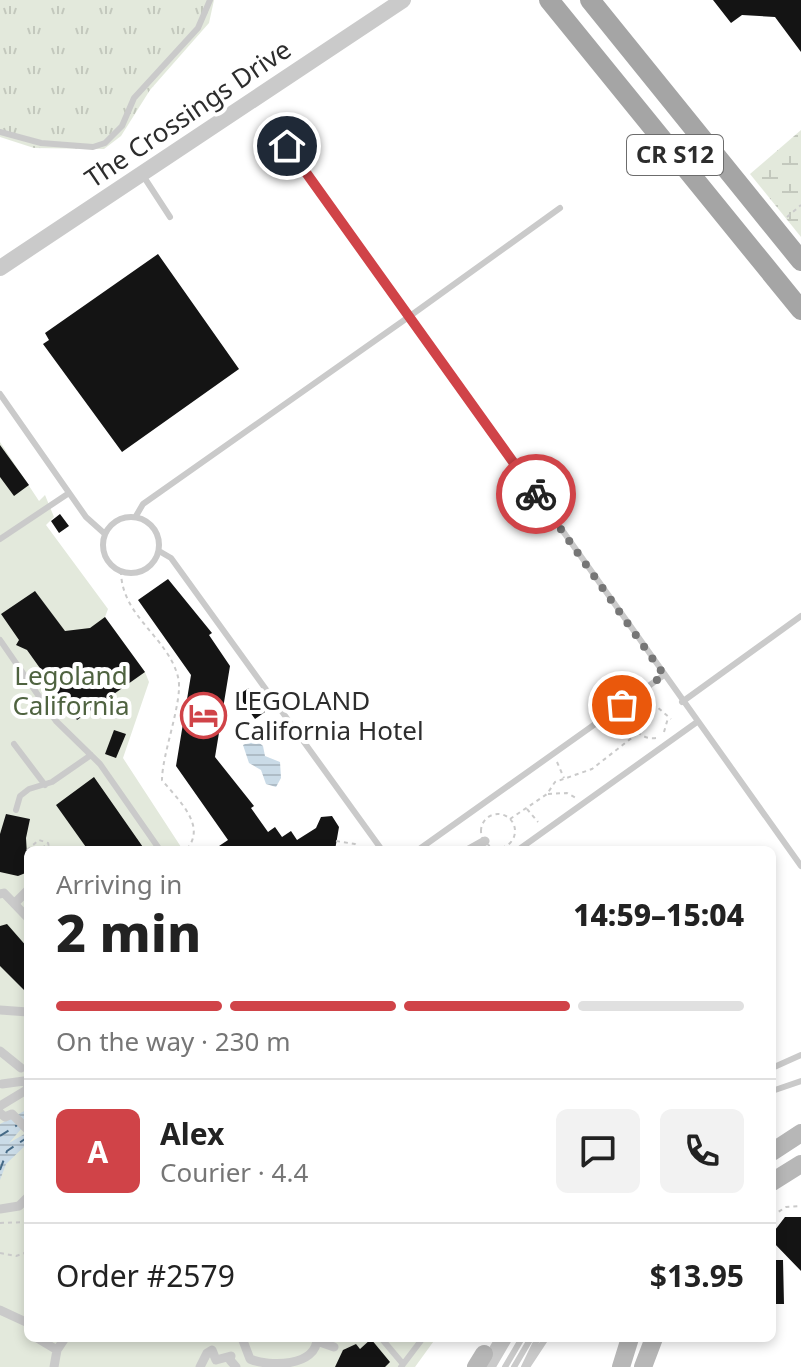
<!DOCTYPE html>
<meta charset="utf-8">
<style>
body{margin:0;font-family:"Noto Sans",sans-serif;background:#f2f2f2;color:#222;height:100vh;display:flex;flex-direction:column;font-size:30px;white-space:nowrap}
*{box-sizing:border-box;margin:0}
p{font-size:26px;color:#767676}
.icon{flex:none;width:44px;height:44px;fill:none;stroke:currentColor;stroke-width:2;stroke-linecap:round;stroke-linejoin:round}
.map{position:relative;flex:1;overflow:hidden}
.side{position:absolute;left:24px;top:846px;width:752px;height:496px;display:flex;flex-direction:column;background:#fff;border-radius:12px;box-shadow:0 4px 12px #0003}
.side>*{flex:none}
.pin{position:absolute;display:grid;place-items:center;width:68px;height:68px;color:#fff;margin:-34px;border:4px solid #fff;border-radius:50%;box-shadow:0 2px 8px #0007}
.courier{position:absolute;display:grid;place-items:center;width:80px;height:80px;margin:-40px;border:6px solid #d04348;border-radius:50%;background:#fff;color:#222;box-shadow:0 2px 10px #0007}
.summary em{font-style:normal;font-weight:800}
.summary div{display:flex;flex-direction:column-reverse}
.summary{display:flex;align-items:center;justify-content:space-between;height:136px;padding:0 32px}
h1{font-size:52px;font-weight:800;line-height:60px}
.bar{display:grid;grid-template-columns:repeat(4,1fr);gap:12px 8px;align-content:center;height:96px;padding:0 32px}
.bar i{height:10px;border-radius:6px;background:#e0e0e0}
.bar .active{background:#d04348}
.bar p{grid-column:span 4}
.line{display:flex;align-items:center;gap:20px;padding:0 32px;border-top:2px solid #e0e0e0}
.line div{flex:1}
.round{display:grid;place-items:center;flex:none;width:84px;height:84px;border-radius:12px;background:#f2f2f2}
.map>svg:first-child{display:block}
.grass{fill:url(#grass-tufts)}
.wetland{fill:url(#wetland-marsh)}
.park{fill:#e3e9dc}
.water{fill:url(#water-rules)}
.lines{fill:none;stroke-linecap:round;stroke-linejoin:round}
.ferry{stroke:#456a86;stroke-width:2;stroke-dasharray:10 8;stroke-linecap:butt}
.building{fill:#141414}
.path{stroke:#cacaca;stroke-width:2;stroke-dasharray:4 4;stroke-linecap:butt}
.service{stroke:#cacaca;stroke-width:6}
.pedestrian{stroke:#cacaca;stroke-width:9}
.tertiary{stroke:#cacaca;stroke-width:16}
.secondary{stroke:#b7b7b7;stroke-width:18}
.primary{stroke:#a5a5a5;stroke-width:20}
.done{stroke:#767676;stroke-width:8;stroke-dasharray:0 14.4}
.route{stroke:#d04348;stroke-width:10}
.labels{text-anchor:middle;stroke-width:8;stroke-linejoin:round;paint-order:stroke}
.shield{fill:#fff;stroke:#6c6c6c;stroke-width:2}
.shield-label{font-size:24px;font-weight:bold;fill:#2d2d2d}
.street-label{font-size:26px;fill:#2d2d2d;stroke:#fff}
.park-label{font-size:26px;fill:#4f6340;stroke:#fff}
.poi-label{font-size:26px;fill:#2d2d2d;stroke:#fff;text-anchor:start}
</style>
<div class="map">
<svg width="801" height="1367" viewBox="0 0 801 1367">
<defs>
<pattern id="grass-tufts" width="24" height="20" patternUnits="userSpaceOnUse" patternTransform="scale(2)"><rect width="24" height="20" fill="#e3e9dc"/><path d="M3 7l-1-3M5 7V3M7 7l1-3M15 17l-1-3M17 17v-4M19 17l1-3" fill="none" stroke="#c3c8bd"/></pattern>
<pattern id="wetland-marsh" width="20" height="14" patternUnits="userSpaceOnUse" patternTransform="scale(2)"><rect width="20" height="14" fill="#e3e9dc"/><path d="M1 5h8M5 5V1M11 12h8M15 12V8" fill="none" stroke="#c3c8bd"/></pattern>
<pattern id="water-rules" width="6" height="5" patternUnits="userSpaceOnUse" patternTransform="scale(2)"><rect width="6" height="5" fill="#cadbe7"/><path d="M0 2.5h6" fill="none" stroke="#aebcc6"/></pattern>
</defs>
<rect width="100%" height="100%" fill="#fff"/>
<path class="grass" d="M 0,0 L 214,0 L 209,23 L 150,90 L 121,136 L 104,149 L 34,148 L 0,137 Z"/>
<path class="wetland" d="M 801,130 L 801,237 L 750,174 Z"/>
<path class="park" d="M 0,442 L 39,501 L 45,495 L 54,517 L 46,525 L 108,609 L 105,617 L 145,672 L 149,682 L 123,758 L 183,850 L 28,850 L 28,1338 L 436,1338 L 415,1367 L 0,1367 Z"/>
<path class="water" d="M 255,739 L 263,746 L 265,756 L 280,762 L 281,778 L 276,787 L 266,784 L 261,770 L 249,763 L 243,745 Z
M 28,1109 L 28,1121 L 9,1143 L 28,1132 L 28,1143 L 6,1164 L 0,1180 L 0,1124 Z"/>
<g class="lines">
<path class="ferry" d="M 0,1136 L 19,1124
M 0,1170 L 7,1151 L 28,1137"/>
</g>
<path class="building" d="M 713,0 L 801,0 L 801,52 L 775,17 L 742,15 L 731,23 Z
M 158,254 L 239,369 L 122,452 L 43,344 L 49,340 L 45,333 Z
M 0,445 L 29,485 L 14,496 L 0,477 Z
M 60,514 L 69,526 L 59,533 L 51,521 Z
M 168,579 L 212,633 L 209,635 L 230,666 L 215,757 L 254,806 L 251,808 L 268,832 L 275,827 L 282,837 L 291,831 L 297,840 L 316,828 L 321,817 L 332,816 L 339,827 L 335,850 L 213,850 L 228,840 L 176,766 L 191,675 L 138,600 Z
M 35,591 L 65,631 L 90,628 L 105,617 L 145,672 L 77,720 L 27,650 L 16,645 L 19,640 L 1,614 Z
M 249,688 L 265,712 L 255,719 L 238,695 Z
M 114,730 L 126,734 L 116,758 L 105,754 Z
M 94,777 L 145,850 L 88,850 L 56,805 Z
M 6,814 L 30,819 L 26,838 L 28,872 L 18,876 L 0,872 L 0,834 Z
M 7,924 L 28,948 L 28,994 L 0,966 L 0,926 Z
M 785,1217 L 801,1217 L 801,1271 L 772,1241 L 772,1234 Z
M 772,1260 L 783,1260 L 784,1304 L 772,1304 Z
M 371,1339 L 390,1362 L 385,1367 L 335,1367 L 343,1350 L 356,1344 L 360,1349 Z"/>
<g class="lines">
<path class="path" d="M 787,217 L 801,205
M 121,571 C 121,616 168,637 178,677 C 184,699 162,753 162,780 C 178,800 208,826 186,850
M 664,732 L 668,718
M 656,738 C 638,740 629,725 639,710 L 656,706 L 671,719
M 557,762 L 564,778
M 548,794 L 567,793 L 576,798
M 527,809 L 538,822
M481 831a17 17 0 1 1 34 0a17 17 0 1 1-34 0Z
M 510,819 L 547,794 L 555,782 L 592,769 L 638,733
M 336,841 L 355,844 L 359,850
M 27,850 L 39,840 L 48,843 L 50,850
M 37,850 L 44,846 L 45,850
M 772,1216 L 786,1207 L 801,1206
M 0,1223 L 28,1222
M 0,1253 L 16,1256 L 28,1252"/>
<path class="service" d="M 0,132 L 41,143 L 93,147 L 105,143 L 122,126 L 134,98 L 198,28 L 210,0
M 287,146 L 410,316 L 560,208
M 142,174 L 170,217
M 0,394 L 86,517 L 105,534
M 136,516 L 143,504 L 410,316 L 801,866
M103 545a28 28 0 1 1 56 0a28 28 0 1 1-56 0Z
M 0,539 L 69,493
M 159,551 L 171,558 L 382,850
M 0,640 L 56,721 L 100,764 L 160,850
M 682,702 L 801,616
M 14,744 L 45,785
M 16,810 L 20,796 L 29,789 L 52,782 L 91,755
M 418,850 L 664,675
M 518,850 L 697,722
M 772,1068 L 801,1055
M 772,1091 L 801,1081
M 381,1338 L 403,1364
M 401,1367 L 423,1338
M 505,1367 L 522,1338
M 514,1367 L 531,1338
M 524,1367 L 538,1338
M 527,1367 L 546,1338"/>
<path class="pedestrian" d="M 469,850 L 485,841
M 0,894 L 4,893 L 28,918
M 15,903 L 28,890
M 0,1010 L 28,1012
M 0,1051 L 21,1068
M 2,1084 L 24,1081 L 28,1085
M 0,1106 L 28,1089
M 0,1113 L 5,1117 L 12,1114 L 28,1130
M 0,1209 L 19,1206 L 28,1197
M 0,1310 L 28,1323
M 37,1338 L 57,1350 L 54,1367
M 242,1338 L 250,1359 C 269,1367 317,1367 317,1338
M 317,1341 L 334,1347
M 57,1350 L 65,1338
M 200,1367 L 207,1353 L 212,1350 L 216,1360 L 231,1356 L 230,1360 L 236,1367"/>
<path class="tertiary" d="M 0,268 L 403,0
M 487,1367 L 504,1338"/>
<path class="secondary" d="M 772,1152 L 801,1133
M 772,1182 L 801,1164
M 476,1367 L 484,1354
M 621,1367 L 630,1338
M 643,1367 L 654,1338"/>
<path class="primary" d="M 549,0 L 801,310
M 590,0 L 801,261"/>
</g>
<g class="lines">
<path class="done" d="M 536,494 L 664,675 L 622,705"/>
<path class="route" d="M 287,146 L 536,494"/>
</g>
<defs>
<symbol id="hotel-ring" viewBox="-11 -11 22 22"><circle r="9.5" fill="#fff" stroke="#d04348" stroke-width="1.5"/><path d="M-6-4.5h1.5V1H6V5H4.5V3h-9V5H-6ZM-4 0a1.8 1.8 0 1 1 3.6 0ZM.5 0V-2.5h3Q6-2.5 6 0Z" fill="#d04348"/></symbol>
</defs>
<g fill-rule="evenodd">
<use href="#hotel-ring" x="178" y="690" width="51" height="51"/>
</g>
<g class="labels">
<rect class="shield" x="627" y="135" width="96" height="40" rx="6"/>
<g class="shield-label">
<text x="675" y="163">CR S12</text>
</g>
<g class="street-label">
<text transform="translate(188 114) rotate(-34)" y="9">The Crossings Drive</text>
</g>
<g class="park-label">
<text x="71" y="685">Legoland<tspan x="71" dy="30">California</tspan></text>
</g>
<g class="poi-label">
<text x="234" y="710">LEGOLAND<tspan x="234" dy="30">California Hotel</tspan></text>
</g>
</g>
</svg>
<div class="pin" style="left:622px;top:705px;background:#ea580c"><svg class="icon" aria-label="bag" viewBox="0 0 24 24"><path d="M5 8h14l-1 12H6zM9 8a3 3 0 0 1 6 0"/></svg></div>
<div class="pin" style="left:287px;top:146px;background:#1f2937"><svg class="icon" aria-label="home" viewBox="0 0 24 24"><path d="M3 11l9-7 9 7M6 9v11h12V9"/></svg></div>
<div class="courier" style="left:536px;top:494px"><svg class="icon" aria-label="bike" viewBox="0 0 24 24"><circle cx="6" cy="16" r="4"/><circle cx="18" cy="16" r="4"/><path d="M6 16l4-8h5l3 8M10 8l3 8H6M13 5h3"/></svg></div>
<section class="side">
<div class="summary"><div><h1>2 min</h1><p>Arriving in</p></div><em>14:59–15:04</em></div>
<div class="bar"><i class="active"></i><i class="active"></i><i class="active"></i><i></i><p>On the way · 230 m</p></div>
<div class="line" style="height:144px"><b class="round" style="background:#d04348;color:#fff">A</b><div><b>Alex</b><p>Courier · 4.4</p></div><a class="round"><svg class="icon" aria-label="chat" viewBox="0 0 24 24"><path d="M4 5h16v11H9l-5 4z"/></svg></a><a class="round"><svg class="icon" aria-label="phone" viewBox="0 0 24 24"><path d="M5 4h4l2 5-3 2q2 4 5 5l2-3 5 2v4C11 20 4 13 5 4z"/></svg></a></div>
<div class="line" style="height:104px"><div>Order #2579</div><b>$13.95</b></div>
</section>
</div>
